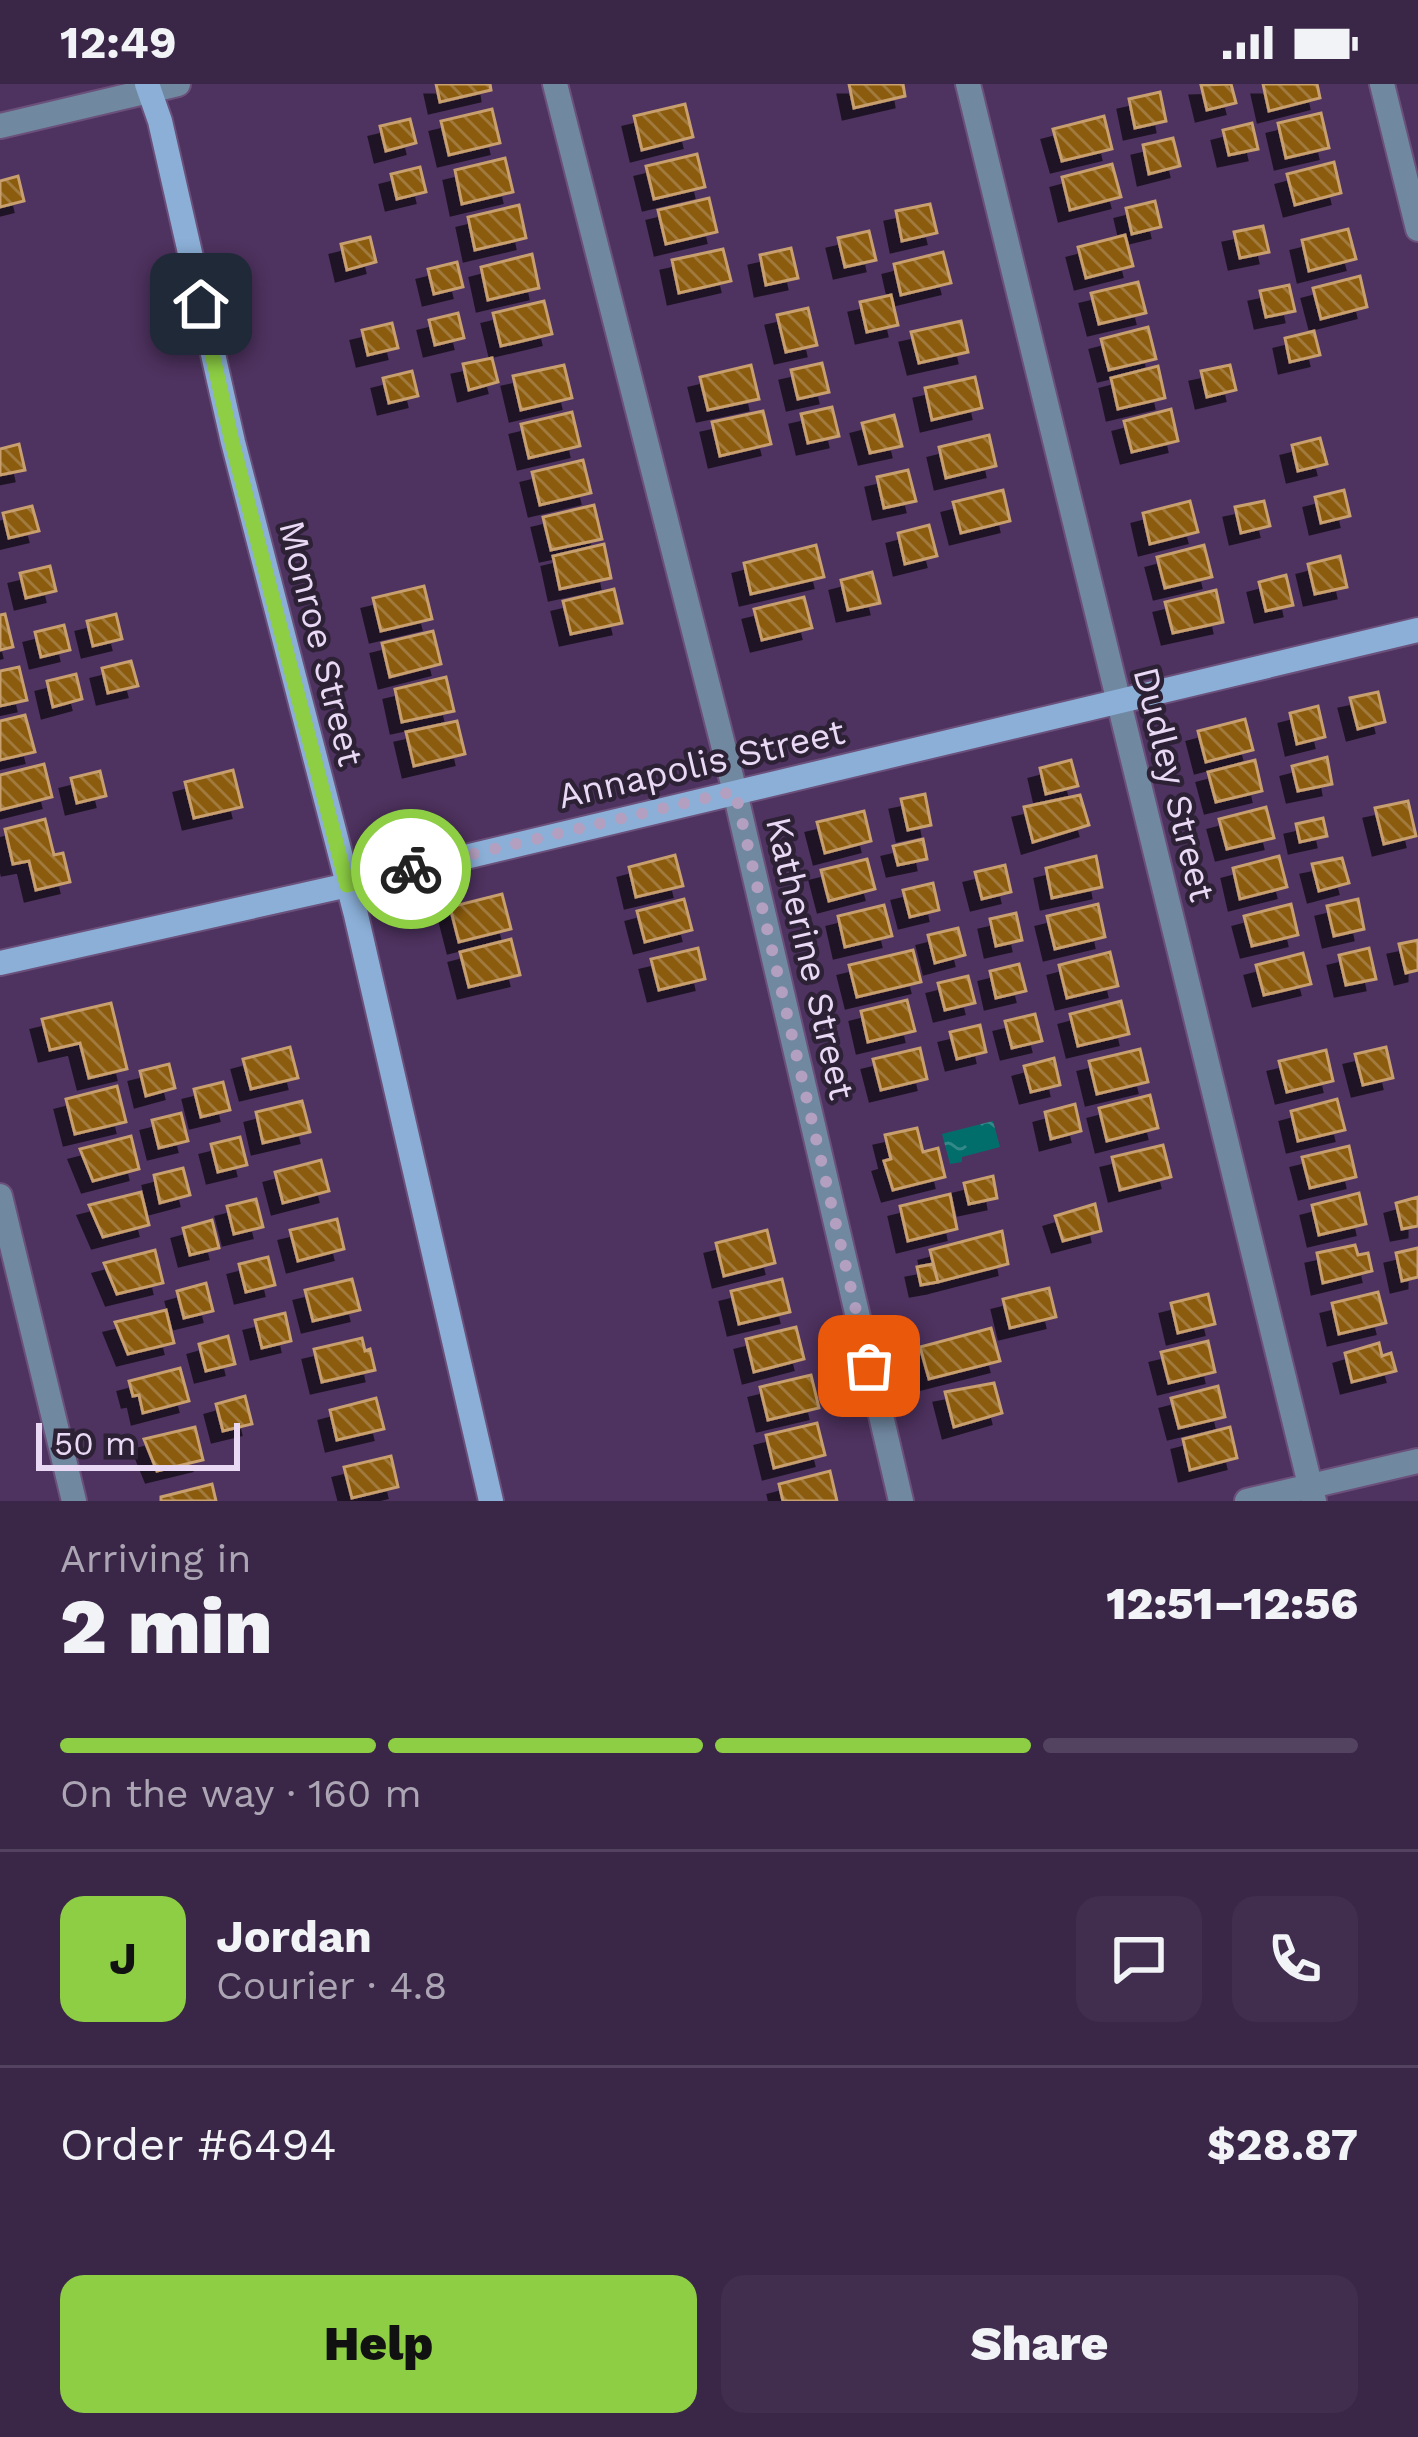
<!DOCTYPE html>
<meta charset="utf-8">
<style>
body{margin:0;font-family:"Work Sans",sans-serif;background:#412e4e;color:#f1f3f6;height:100vh;display:flex;flex-direction:column;font-size:45px;white-space:nowrap}
*{box-sizing:border-box;margin:0}
p{font-size:39px;color:#aba5b4}
.icon{flex:none;width:66px;height:66px;fill:none;stroke:currentColor;stroke-width:2;stroke-linecap:round;stroke-linejoin:round}
.map{position:relative;height:1417px;overflow:hidden}
.drawer{display:flex;flex-direction:column;background:#3a2647;flex:1}
.drawer>*{flex:none}
.scale{position:absolute;left:36px;bottom:30px;width:204px;box-sizing:border-box;padding-left:12px;border:6px solid #e9d9f5;border-top:0;font-size:33px;line-height:42px;white-space:nowrap;color:#e9d9f5;-webkit-text-stroke:9px #2d2135;paint-order:stroke}
.pin{position:absolute;display:grid;place-items:center;width:102px;height:102px;color:#fff;margin:-51px;border-radius:24px;box-shadow:0 6px 18px #0006}
.courier{position:absolute;display:grid;place-items:center;width:120px;height:120px;margin:-60px;border:9px solid #8dce44;border-radius:50%;background:#fff;color:#222;box-shadow:0 3px 15px #0007}
.headline em{font-style:normal;font-weight:800}
.headline div{display:flex;flex-direction:column-reverse}
.headline{display:flex;align-items:center;justify-content:space-between;height:204px;padding:0 60px}
h1{font-size:78px;font-weight:800;line-height:90px}
.bar{display:grid;grid-template-columns:repeat(4,1fr);gap:18px 12px;align-content:center;height:144px;padding:0 60px}
.bar i{height:15px;border-radius:9px;background:#544360}
.bar .current{background:#8dce44}
.bar p{grid-column:span 4}
.line{display:flex;align-items:center;gap:30px;padding:0 60px;border-top:3px solid #544360}
.line div{flex:1}
.round{display:grid;place-items:center;flex:none;width:126px;height:126px;border-radius:24px;background:#412e4e}
.primary-button{display:flex;gap:24px;margin-top:auto;padding:24px 60px}
.primary-button a{flex:1;height:138px;border-radius:24px;background:#8dce44;color:#111;font-size:48px;font-weight:800;line-height:138px;text-align:center}
.primary-button a+a{background:#412e4e;color:#f1f3f6}
.status{display:flex;justify-content:space-between;align-items:center;height:84px;padding:0 60px;background:#3a2647;direction:ltr}
.status svg{height:33px;fill:currentColor}
.map>svg:first-child{display:block}
.water{fill:url(#water-ripples)}
.building{fill:url(#building-back-hatch);stroke:#c89f6e;stroke-width:3;filter:url(#shadow)}
.lines{fill:none;stroke-linecap:round;stroke-linejoin:round}
.street-casing{stroke:#6a507a;stroke-width:28}
.secondary-casing{stroke:#6a507a;stroke-width:28}
.street{stroke:#7188a1;stroke-width:24}
.secondary{stroke:#8bafd7;stroke-width:24}
.done{stroke:#b39fc0;stroke-width:12;stroke-dasharray:0 21.6}
.route{stroke:#8dce44;stroke-width:15}
.labels{text-anchor:middle;stroke-width:9;stroke-linejoin:round;paint-order:stroke}
.street-label{font-size:36px;fill:#e9d9f5;stroke:#2d2135}
</style>
<div class="status"><b>12:49</b><svg viewBox="0 0 49 12"><path d="M0 12V9h3v3zM5 12V6h3v6zM10 12V3h3v9zM15 12V0h3v12zM26 1h20v11H26zM47 4h2v5h-2z"/></svg></div>
<div class="map">
<svg width="1418" height="1417" viewBox="0 0 1418 1417">
<defs>
<pattern id="water-ripples" width="26" height="14" patternUnits="userSpaceOnUse" patternTransform="scale(3)"><rect width="26" height="14" fill="#026e6b"/><path d="M2 4q2-2 4 0t4 0M15 11q2-2 4 0t4 0" fill="none" stroke="#338988"/></pattern>
<pattern id="building-back-hatch" width="6" height="6" patternUnits="userSpaceOnUse" patternTransform="scale(3)"><rect width="6" height="6" fill="#8b5b0f"/><path d="M-1 5l2 2M0 0l6 6M5-1l2 2" fill="none" stroke="#a17a3e"/></pattern>
<filter id="shadow"><feDropShadow dx="-11" dy="11" stdDeviation="0" flood-color="#0009"/></filter>
</defs>
<rect width="100%" height="100%" fill="#4e325f"/>
<path class="water" d="M 993,1037 L 1000,1063 L 962,1073 L 962,1078 L 950,1080 L 942,1050 Z"/>
<path class="building" d="M 436,0 L 490,0 L 491,6 L 440,18 Z
M 849,0 L 903,0 L 905,12 L 854,24 Z
M 1231,0 L 1236,19 L 1207,26 L 1201,1 Z
M 1263,0 L 1317,0 L 1320,14 L 1269,27 Z
M 1160,8 L 1166,37 L 1135,44 L 1129,15 Z
M 685,20 L 693,53 L 642,66 L 634,32 Z
M 492,25 L 500,59 L 449,71 L 441,37 Z
M 1321,29 L 1329,64 L 1286,74 L 1278,39 Z
M 1104,32 L 1112,65 L 1062,77 L 1053,45 Z
M 410,35 L 416,59 L 386,67 L 380,42 Z
M 1252,39 L 1258,65 L 1229,71 L 1223,46 Z
M 1173,54 L 1180,82 L 1149,90 L 1143,61 Z
M 697,70 L 705,103 L 654,115 L 646,82 Z
M 505,74 L 513,108 L 462,120 L 455,86 Z
M 1334,78 L 1341,109 L 1295,121 L 1287,90 Z
M 1112,80 L 1121,113 L 1070,126 L 1062,93 Z
M 420,83 L 426,108 L 397,115 L 391,90 Z
M 18,92 L 24,117 L 0,123 L 0,97 Z
M 709,114 L 717,148 L 666,160 L 658,126 Z
M 1155,117 L 1161,143 L 1132,150 L 1126,124 Z
M 930,120 L 937,149 L 902,157 L 896,127 Z
M 519,121 L 526,154 L 475,166 L 468,133 Z
M 1263,142 L 1269,168 L 1240,174 L 1234,148 Z
M 1348,145 L 1356,175 L 1309,187 L 1302,156 Z
M 869,147 L 876,176 L 845,183 L 838,154 Z
M 1125,151 L 1133,182 L 1086,194 L 1078,163 Z
M 370,153 L 376,178 L 347,186 L 341,160 Z
M 791,164 L 798,194 L 766,201 L 760,171 Z
M 723,165 L 731,197 L 679,209 L 672,176 Z
M 943,168 L 951,199 L 901,211 L 894,180 Z
M 532,170 L 539,204 L 488,216 L 481,183 Z
M 457,178 L 463,203 L 434,210 L 428,185 Z
M 1360,192 L 1367,223 L 1321,235 L 1313,204 Z
M 1138,198 L 1146,229 L 1099,240 L 1091,209 Z
M 1289,201 L 1295,227 L 1266,233 L 1260,207 Z
M 891,211 L 898,241 L 867,248 L 860,218 Z
M 544,217 L 552,250 L 501,262 L 493,229 Z
M 808,224 L 817,261 L 786,268 L 777,231 Z
M 458,229 L 464,254 L 435,261 L 429,236 Z
M 961,237 L 968,268 L 919,279 L 911,248 Z
M 392,239 L 398,264 L 368,271 L 362,246 Z
M 1148,243 L 1156,275 L 1109,286 L 1101,255 Z
M 1314,247 L 1320,271 L 1290,278 L 1285,254 Z
M 492,274 L 498,298 L 469,306 L 463,280 Z
M 822,279 L 829,308 L 798,315 L 791,286 Z
M 564,281 L 572,314 L 521,326 L 513,292 Z
M 751,281 L 759,315 L 708,326 L 700,293 Z
M 1230,281 L 1236,306 L 1207,313 L 1201,287 Z
M 1158,282 L 1165,314 L 1118,325 L 1111,294 Z
M 412,287 L 418,312 L 389,319 L 383,294 Z
M 975,293 L 982,324 L 932,336 L 925,304 Z
M 832,323 L 839,352 L 808,359 L 801,330 Z
M 1171,325 L 1178,357 L 1132,368 L 1124,337 Z
M 763,327 L 771,360 L 720,372 L 712,338 Z
M 572,328 L 580,362 L 529,374 L 521,340 Z
M 894,331 L 902,362 L 870,369 L 862,339 Z
M 989,351 L 996,382 L 946,394 L 939,363 Z
M 1320,354 L 1327,380 L 1298,387 L 1292,361 Z
M 19,360 L 25,386 L 0,391 L 0,365 Z
M 583,376 L 591,409 L 540,421 L 532,388 Z
M 908,386 L 916,417 L 884,424 L 877,393 Z
M 1003,406 L 1010,437 L 961,449 L 953,418 Z
M 1344,406 L 1350,432 L 1321,439 L 1315,413 Z
M 1190,417 L 1198,448 L 1150,460 L 1143,429 Z
M 1264,417 L 1270,442 L 1241,449 L 1235,423 Z
M 594,421 L 602,455 L 551,466 L 543,433 Z
M 32,422 L 39,447 L 9,454 L 3,429 Z
M 929,441 L 937,472 L 905,480 L 898,449 Z
M 604,460 L 611,494 L 560,505 L 553,472 Z
M 816,461 L 824,493 L 751,510 L 744,479 Z
M 1204,461 L 1212,493 L 1165,504 L 1157,473 Z
M 1340,472 L 1347,503 L 1315,510 L 1308,480 Z
M 50,482 L 56,507 L 26,514 L 20,489 Z
M 872,488 L 880,519 L 848,526 L 841,496 Z
M 1286,491 L 1293,521 L 1266,527 L 1259,498 Z
M 424,502 L 432,535 L 381,547 L 373,514 Z
M 614,505 L 622,539 L 571,550 L 563,517 Z
M 1216,506 L 1223,538 L 1173,549 L 1165,518 Z
M 804,513 L 812,544 L 762,556 L 754,525 Z
M 5,530 L 13,563 L 0,566 L 0,531 Z
M 116,530 L 122,555 L 93,562 L 87,537 Z
M 64,541 L 70,566 L 41,573 L 35,548 Z
M 433,547 L 441,580 L 390,593 L 382,559 Z
M 131,577 L 138,602 L 108,609 L 102,584 Z
M 19,583 L 27,616 L 0,622 L 0,587 Z
M 76,590 L 82,615 L 53,623 L 47,597 Z
M 446,593 L 454,627 L 402,638 L 395,605 Z
M 1378,608 L 1385,638 L 1358,645 L 1350,614 Z
M 1318,622 L 1325,653 L 1297,660 L 1290,629 Z
M 25,631 L 35,668 L 0,676 L 0,637 Z
M 1245,635 L 1253,666 L 1206,678 L 1198,647 Z
M 457,637 L 465,670 L 414,682 L 406,648 Z
M 1327,673 L 1332,700 L 1298,707 L 1292,682 Z
M 1071,676 L 1078,702 L 1046,710 L 1040,684 Z
M 1255,676 L 1262,707 L 1216,718 L 1208,688 Z
M 44,680 L 52,713 L 0,726 L 0,691 Z
M 233,686 L 242,723 L 194,734 L 185,698 Z
M 100,687 L 106,712 L 77,719 L 71,694 Z
M 925,710 L 931,741 L 908,746 L 901,715 Z
M 1080,711 L 1089,741 L 1033,758 L 1024,723 Z
M 1408,717 L 1416,752 L 1384,760 L 1375,724 Z
M 1266,723 L 1274,754 L 1227,765 L 1219,735 Z
M 864,727 L 871,757 L 825,769 L 817,738 Z
M 1323,734 L 1327,752 L 1300,758 L 1296,740 Z
M 45,735 L 54,771 L 63,769 L 70,798 L 36,806 L 29,777 L 13,780 L 5,745 Z
M 923,755 L 927,775 L 898,781 L 893,762 Z
M 675,771 L 683,802 L 636,813 L 629,783 Z
M 1096,772 L 1102,803 L 1052,814 L 1046,784 Z
M 1279,772 L 1287,803 L 1240,815 L 1233,784 Z
M 1342,774 L 1349,799 L 1319,807 L 1312,780 Z
M 867,775 L 875,805 L 829,817 L 821,786 Z
M 1005,781 L 1011,808 L 982,815 L 975,788 Z
M 933,799 L 939,826 L 910,833 L 903,806 Z
M 502,810 L 511,845 L 459,858 L 450,823 Z
M 684,815 L 692,846 L 645,858 L 637,827 Z
M 1358,815 L 1364,845 L 1334,852 L 1327,822 Z
M 1098,820 L 1105,853 L 1055,865 L 1047,832 Z
M 1291,820 L 1298,851 L 1252,862 L 1244,832 Z
M 884,821 L 892,852 L 845,863 L 838,832 Z
M 1016,829 L 1022,856 L 996,862 L 990,835 Z
M 958,844 L 965,871 L 935,879 L 928,851 Z
M 511,855 L 520,891 L 469,903 L 460,868 Z
M 1418,856 L 1418,886 L 1406,889 L 1399,860 Z
M 698,864 L 705,895 L 659,906 L 651,875 Z
M 1369,864 L 1376,895 L 1346,901 L 1339,871 Z
M 913,866 L 921,898 L 857,913 L 849,881 Z
M 1110,868 L 1118,902 L 1067,914 L 1059,881 Z
M 1303,869 L 1311,900 L 1264,911 L 1256,881 Z
M 1019,880 L 1026,907 L 996,914 L 990,887 Z
M 968,892 L 975,919 L 945,926 L 938,899 Z
M 907,916 L 915,947 L 868,958 L 861,927 Z
M 1121,917 L 1129,950 L 1078,962 L 1070,930 Z
M 111,919 L 127,985 L 89,994 L 80,959 L 50,966 L 42,935 Z
M 1035,930 L 1042,957 L 1012,964 L 1005,937 Z
M 980,941 L 986,968 L 957,975 L 950,948 Z
M 290,963 L 298,994 L 251,1005 L 243,975 Z
M 1386,963 L 1393,994 L 1363,1001 L 1355,970 Z
M 920,964 L 927,995 L 881,1006 L 873,975 Z
M 1140,965 L 1148,998 L 1097,1010 L 1089,977 Z
M 1326,966 L 1333,997 L 1287,1008 L 1279,977 Z
M 1054,974 L 1060,1001 L 1031,1008 L 1024,982 Z
M 169,980 L 175,1004 L 146,1012 L 140,987 Z
M 223,998 L 230,1026 L 201,1033 L 194,1005 Z
M 117,1002 L 126,1038 L 75,1050 L 66,1015 Z
M 1150,1011 L 1158,1044 L 1107,1057 L 1099,1024 Z
M 1337,1015 L 1345,1046 L 1298,1057 L 1291,1027 Z
M 302,1017 L 310,1048 L 263,1059 L 256,1028 Z
M 1075,1020 L 1081,1047 L 1051,1055 L 1045,1028 Z
M 181,1029 L 188,1057 L 159,1064 L 152,1036 Z
M 917,1044 L 923,1068 L 938,1064 L 945,1093 L 893,1106 L 884,1077 L 891,1075 L 885,1051 Z
M 131,1052 L 139,1085 L 93,1097 L 80,1065 Z
M 240,1053 L 247,1081 L 218,1088 L 211,1060 Z
M 1163,1061 L 1171,1093 L 1120,1106 L 1112,1073 Z
M 1349,1062 L 1356,1093 L 1310,1104 L 1302,1073 Z
M 321,1076 L 329,1107 L 283,1119 L 275,1088 Z
M 183,1084 L 190,1111 L 160,1119 L 154,1091 Z
M 993,1092 L 997,1114 L 969,1120 L 964,1099 Z
M 141,1108 L 149,1141 L 103,1153 L 89,1121 Z
M 1359,1109 L 1366,1140 L 1319,1151 L 1312,1121 Z
M 950,1110 L 957,1145 L 908,1157 L 900,1122 Z
M 1418,1113 L 1418,1142 L 1402,1145 L 1396,1119 Z
M 256,1115 L 263,1143 L 234,1150 L 227,1122 Z
M 1095,1120 L 1101,1147 L 1063,1157 L 1055,1132 Z
M 337,1135 L 344,1165 L 298,1177 L 290,1146 Z
M 212,1136 L 219,1164 L 190,1171 L 183,1144 Z
M 767,1146 L 775,1179 L 724,1192 L 716,1159 Z
M 1002,1147 L 1008,1180 L 938,1198 L 930,1166 Z
M 1355,1161 L 1358,1171 L 1368,1169 L 1372,1187 L 1323,1199 L 1317,1169 Z
M 1418,1164 L 1418,1193 L 1402,1197 L 1396,1169 Z
M 155,1166 L 163,1199 L 117,1210 L 104,1179 Z
M 268,1173 L 275,1201 L 246,1208 L 239,1180 Z
M 933,1180 L 938,1198 L 921,1201 L 917,1183 Z
M 352,1195 L 360,1226 L 313,1237 L 305,1206 Z
M 782,1195 L 790,1228 L 739,1240 L 731,1207 Z
M 206,1199 L 213,1227 L 184,1234 L 177,1207 Z
M 1049,1204 L 1056,1233 L 1010,1244 L 1003,1215 Z
M 1378,1208 L 1386,1239 L 1339,1250 L 1332,1219 Z
M 1208,1210 L 1215,1240 L 1178,1249 L 1171,1219 Z
M 166,1226 L 174,1259 L 128,1270 L 115,1238 Z
M 285,1229 L 291,1257 L 262,1264 L 255,1236 Z
M 796,1243 L 804,1275 L 754,1288 L 746,1255 Z
M 991,1244 L 1000,1277 L 929,1295 L 920,1263 Z
M 228,1252 L 235,1280 L 206,1287 L 199,1260 Z
M 362,1254 L 365,1267 L 370,1265 L 375,1286 L 322,1298 L 314,1265 Z
M 1208,1257 L 1215,1288 L 1169,1299 L 1161,1268 Z
M 1379,1259 L 1382,1272 L 1391,1269 L 1396,1287 L 1352,1298 L 1345,1269 Z
M 180,1284 L 189,1317 L 143,1329 L 139,1311 L 133,1312 L 129,1297 Z
M 811,1291 L 819,1324 L 768,1336 L 760,1303 Z
M 994,1299 L 1002,1329 L 954,1343 L 945,1308 Z
M 1218,1302 L 1225,1333 L 1179,1344 L 1171,1314 Z
M 245,1312 L 252,1340 L 223,1347 L 216,1320 Z
M 376,1314 L 384,1345 L 337,1356 L 330,1326 Z
M 817,1339 L 825,1371 L 774,1384 L 766,1351 Z
M 195,1343 L 203,1376 L 157,1387 L 144,1355 Z
M 1230,1343 L 1237,1374 L 1190,1386 L 1183,1355 Z
M 391,1372 L 398,1403 L 352,1414 L 344,1383 Z
M 830,1387 L 837,1417 L 783,1417 L 779,1400 Z
M 212,1400 L 216,1417 L 161,1417 L 161,1413 Z"/>
<g class="lines">
<defs>
<path id="street" d="M 555,0 L 735,708 L 901,1417
M 968,0 L 1314,1417
M 1382,0 L 1418,145
M 0,42 L 178,0
M 0,1112 L 74,1417
M 1247,1417 L 1418,1377"/>
<path id="secondary" d="M 147,0 L 160,37 L 233,358 L 356,831 L 491,1417
M 0,879 L 348,801 L 1418,546"/>
</defs>
<use href="#street" class="street-casing"/>
<use href="#secondary" class="secondary-casing"/>
<use href="#street" class="street"/>
<use href="#secondary" class="secondary"/>
</g>
<g class="lines">
<path class="done" d="M 411,785 L 735,707 L 869,1282"/>
<path class="route" d="M 201,220 L 232,358 L 347,801 L 411,785"/>
</g>
<g class="labels">
<g class="street-label">
<text transform="translate(322 559) rotate(76)" y="13">Monroe Street</text>
<text transform="translate(701 679) rotate(-13)" y="13">Annapolis Street</text>
<text transform="translate(1175 700) rotate(76)" y="13">Dudley Street</text>
<text transform="translate(811 874) rotate(77)" y="13">Katherine Street</text>
</g>
</g>
</svg>
<div class="scale">50 m</div>
<div class="pin" style="left:869px;top:1282px;background:#ea580c"><svg class="icon" aria-label="bag" viewBox="0 0 24 24"><path d="M5 8h14l-1 12H6zM9 8a3 3 0 0 1 6 0"/></svg></div>
<div class="pin" style="left:201px;top:220px;background:#1f2937"><svg class="icon" aria-label="home" viewBox="0 0 24 24"><path d="M3 11l9-7 9 7M6 9v11h12V9"/></svg></div>
<div class="courier" style="left:411px;top:785px"><svg class="icon" aria-label="bike" viewBox="0 0 24 24"><circle cx="6" cy="16" r="4"/><circle cx="18" cy="16" r="4"/><path d="M6 16l4-8h5l3 8M10 8l3 8H6M13 5h3"/></svg></div>
</div>
<section class="drawer">
<div class="headline"><div><h1>2 min</h1><p>Arriving in</p></div><em>12:51–12:56</em></div>
<div class="bar"><i class="current"></i><i class="current"></i><i class="current"></i><i></i><p>On the way · 160 m</p></div>
<div class="line" style="height:216px"><b class="round" style="background:#8dce44;color:#111">J</b><div><b>Jordan</b><p>Courier · 4.8</p></div><a class="round"><svg class="icon" aria-label="chat" viewBox="0 0 24 24"><path d="M4 5h16v11H9l-5 4z"/></svg></a><a class="round"><svg class="icon" aria-label="phone" viewBox="0 0 24 24"><path d="M5 4h4l2 5-3 2q2 4 5 5l2-3 5 2v4C11 20 4 13 5 4z"/></svg></a></div>
<div class="line" style="height:156px"><div>Order #6494</div><b>$28.87</b></div>
<div class="primary-button"><a>Help</a><a>Share</a></div>
</section>
